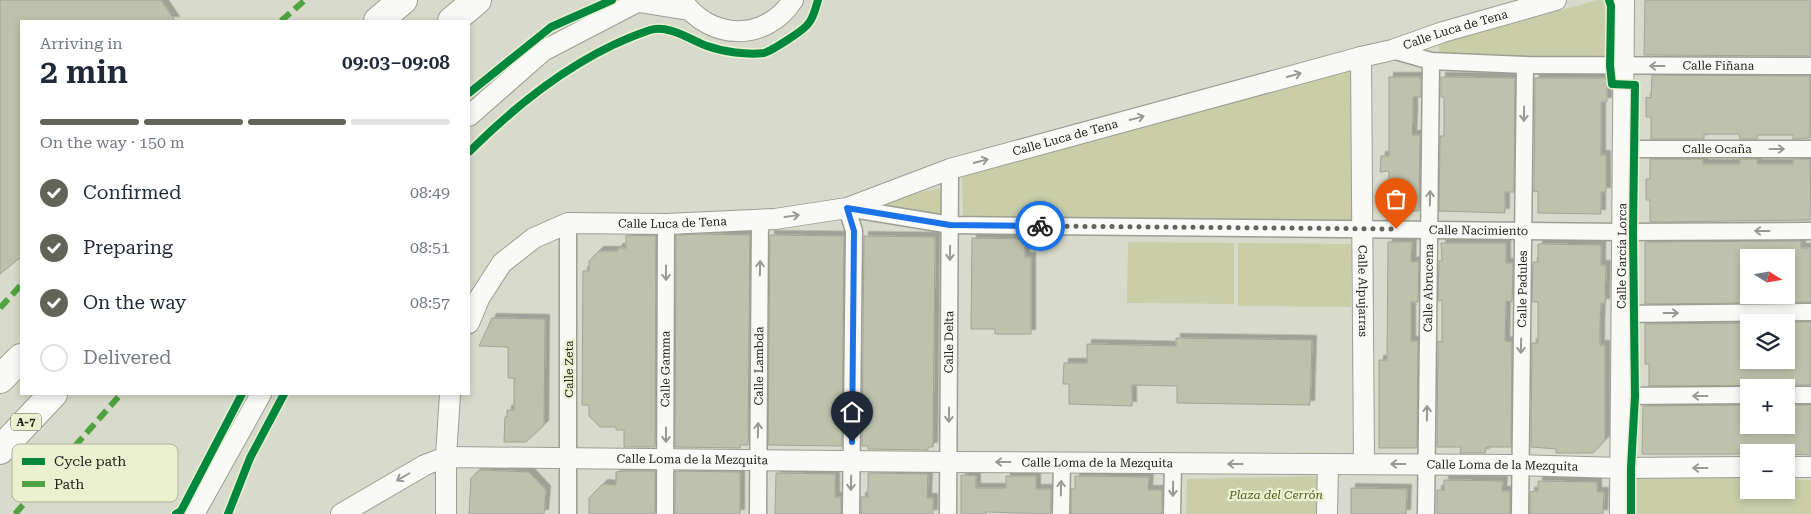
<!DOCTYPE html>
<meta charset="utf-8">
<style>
body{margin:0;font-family:"Roboto Serif",serif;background:#f2f2f3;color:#1f2937;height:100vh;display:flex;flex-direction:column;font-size:19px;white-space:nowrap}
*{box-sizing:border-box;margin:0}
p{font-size:16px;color:#747a83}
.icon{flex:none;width:28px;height:28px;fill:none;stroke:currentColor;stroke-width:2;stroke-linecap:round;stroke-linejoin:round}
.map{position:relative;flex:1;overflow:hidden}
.sheet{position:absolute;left:20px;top:20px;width:450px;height:375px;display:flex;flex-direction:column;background:#fff;border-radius:0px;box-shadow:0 2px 8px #0003}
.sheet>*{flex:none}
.needle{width:32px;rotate:101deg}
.buttons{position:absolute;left:1740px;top:249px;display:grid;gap:10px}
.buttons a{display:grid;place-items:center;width:55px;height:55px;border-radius:0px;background:#fff;box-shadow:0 2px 8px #0003;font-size:25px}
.pin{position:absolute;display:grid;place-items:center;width:42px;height:42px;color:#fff;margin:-51px -21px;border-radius:50% 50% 50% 0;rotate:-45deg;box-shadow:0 0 5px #0007}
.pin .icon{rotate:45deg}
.courier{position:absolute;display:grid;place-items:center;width:50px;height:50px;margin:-25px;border:4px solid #1a73e8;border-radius:50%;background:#fff;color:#222;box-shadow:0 1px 6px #0007}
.head em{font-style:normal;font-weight:600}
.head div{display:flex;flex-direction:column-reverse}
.head{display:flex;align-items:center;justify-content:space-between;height:85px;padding:0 20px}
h1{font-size:32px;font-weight:600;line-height:38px}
.bar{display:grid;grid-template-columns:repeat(4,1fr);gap:8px 5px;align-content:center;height:60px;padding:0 20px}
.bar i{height:6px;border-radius:4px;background:#e0e1e3}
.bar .selected{background:#626457}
.bar p{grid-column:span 4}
ol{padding:0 20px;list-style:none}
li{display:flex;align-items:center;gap:15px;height:55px}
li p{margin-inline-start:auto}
li .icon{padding:5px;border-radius:50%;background:#626457;color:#fff;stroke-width:4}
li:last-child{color:#747a83}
li i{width:28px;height:28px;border:2px solid #e0e1e3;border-radius:50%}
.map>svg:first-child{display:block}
.green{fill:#c9cea9}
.building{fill:#bec1ab;stroke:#a2a497;filter:url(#shadow)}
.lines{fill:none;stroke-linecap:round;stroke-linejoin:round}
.minor-casing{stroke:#9d9e92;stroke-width:19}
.tertiary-casing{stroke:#9d9e92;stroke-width:22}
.motorway-casing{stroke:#9d9e92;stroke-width:30}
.minor{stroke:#f9faf7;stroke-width:16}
.tertiary{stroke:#f9faf7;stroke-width:20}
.motorway{stroke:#f9faf7;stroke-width:28}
.quiet{stroke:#50a340;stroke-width:6;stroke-dasharray:12 6;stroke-linecap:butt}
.cycleway-casing{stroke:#ebf0d1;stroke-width:11}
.cycleway{stroke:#00873e;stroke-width:8}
.oneway{stroke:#989a93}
.done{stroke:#626457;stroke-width:5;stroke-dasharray:0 9}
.route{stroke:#1a73e8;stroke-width:6}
.labels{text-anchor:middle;stroke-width:4.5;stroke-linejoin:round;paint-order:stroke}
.shield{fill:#ebf0d1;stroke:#5e6150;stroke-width:1}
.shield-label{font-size:11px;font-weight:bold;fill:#222419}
.street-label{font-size:12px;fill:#222419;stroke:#ebf0d1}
.park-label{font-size:12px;font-style:italic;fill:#575d23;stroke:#ebf0d1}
.key{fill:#ebf0d1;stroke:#afb39a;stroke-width:1}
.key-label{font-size:14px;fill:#222419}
</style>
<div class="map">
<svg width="1811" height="514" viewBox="0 0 1811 514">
<defs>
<filter id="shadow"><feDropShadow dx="4.5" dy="-4.5" stdDeviation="0" flood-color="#0004"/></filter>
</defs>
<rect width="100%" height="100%" fill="#d8dbcb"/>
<path class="green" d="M 1598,0 L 1616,0 L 1616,59 L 1439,55 L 1439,44 Z
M 1355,68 L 1359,223 L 963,217 L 962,175 Z
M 939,188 L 942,216 L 870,205 Z
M 1128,242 L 1234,243 L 1234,304 L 1127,303 Z
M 1238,243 L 1351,244 L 1351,307 L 1238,306 Z
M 1317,476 L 1316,514 L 1186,514 L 1187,479 Z
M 1636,476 L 1749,478 L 1749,490 L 1786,490 L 1786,479 L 1811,480 L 1811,514 L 1635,514 Z"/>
<path class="building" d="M 0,0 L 161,0 L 175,21 L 21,21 L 21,257 L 0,274 Z
M 1645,0 L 1811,0 L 1811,56 L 1644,55 Z
M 1652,75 L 1810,76 L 1810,138 L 1793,139 L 1793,135 L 1758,135 L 1757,139 L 1740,139 L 1739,134 L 1704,134 L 1704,139 L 1651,139 L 1651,117 L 1646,117 L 1646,97 L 1651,98 Z
M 1389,77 L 1421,77 L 1421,97 L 1413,97 L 1413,116 L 1412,135 L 1420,135 L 1419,211 L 1388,211 L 1389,171 L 1380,172 L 1381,156 L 1389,156 Z
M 1441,77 L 1515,78 L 1514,192 L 1505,192 L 1505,213 L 1439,211 L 1440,136 L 1444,136 L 1444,97 L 1441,97 Z
M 1535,78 L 1607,78 L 1607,102 L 1601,102 L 1601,155 L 1606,155 L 1606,192 L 1601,192 L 1601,214 L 1538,213 L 1538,191 L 1534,192 Z
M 1650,159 L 1703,159 L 1703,164 L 1740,164 L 1740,159 L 1757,159 L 1757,164 L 1793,164 L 1793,159 L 1810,159 L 1811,214 L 1810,214 L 1810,220 L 1650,222 L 1650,200 L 1646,200 L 1646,179 L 1650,179 Z
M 701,234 L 750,235 L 748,445 L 740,445 L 740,448 L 675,447 L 676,235 Z
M 626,235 L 656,236 L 655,447 L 624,447 L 624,430 L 616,430 L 616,427 L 600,427 L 589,416 L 589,405 L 582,405 L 583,271 L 589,271 L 589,261 L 599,251 L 618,251 L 618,248 L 626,248 Z
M 770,235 L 844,236 L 842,446 L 768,445 Z
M 864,236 L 935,237 L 933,447 L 928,447 L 928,450 L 868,449 L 868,446 L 862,446 Z
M 972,238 L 1025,239 L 1025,257 L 1031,257 L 1031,334 L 995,334 L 995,329 L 971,329 Z
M 1801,241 L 1801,248 L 1811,248 L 1811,302 L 1786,302 L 1786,258 L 1749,258 L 1749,303 L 1645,304 L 1645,242 Z
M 1388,242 L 1412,242 L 1411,262 L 1419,261 L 1418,302 L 1411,302 L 1411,341 L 1418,341 L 1417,447 L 1415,448 L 1379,448 L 1379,360 L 1387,360 Z
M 1441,243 L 1506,243 L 1506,263 L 1513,263 L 1512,302 L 1506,301 L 1505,341 L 1512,342 L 1511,447 L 1486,447 L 1485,453 L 1460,453 L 1461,447 L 1437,447 L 1438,341 L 1442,342 L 1442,300 L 1438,301 L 1439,261 L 1442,260 Z
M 1538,244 L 1601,245 L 1601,265 L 1606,265 L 1605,303 L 1601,303 L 1600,324 L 1600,345 L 1605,345 L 1605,440 L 1593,453 L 1556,453 L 1556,449 L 1531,447 L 1532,343 L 1538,343 L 1538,302 L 1532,302 L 1533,262 L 1538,262 Z
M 492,318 L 545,319 L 544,425 L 526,442 L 504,442 L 505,417 L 507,417 L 507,410 L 514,410 L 514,378 L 508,378 L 508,347 L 479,346 Z
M 1786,322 L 1811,322 L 1811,385 L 1649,386 L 1649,364 L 1645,364 L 1645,324 L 1749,323 L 1749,360 L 1786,360 Z
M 1176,338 L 1312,340 L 1310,405 L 1177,403 L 1177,386 L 1132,385 L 1132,406 L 1069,404 L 1069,384 L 1063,384 L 1064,363 L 1087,363 L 1087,344 L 1176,346 Z
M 1749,405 L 1749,425 L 1786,425 L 1786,405 L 1811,405 L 1811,455 L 1786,454 L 1786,452 L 1749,452 L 1749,454 L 1642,454 L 1643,406 Z
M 480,470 L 529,472 L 546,490 L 544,514 L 469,514 L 471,478 Z
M 624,471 L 655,471 L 655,514 L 589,514 L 589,498 L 603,484 L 616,485 L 616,472 Z
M 675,471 L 740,472 L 740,514 L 675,514 Z
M 776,473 L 835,474 L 835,497 L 841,497 L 841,514 L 775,514 Z
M 868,473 L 928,474 L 927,498 L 933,498 L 933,514 L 861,514 L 861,497 L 868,497 Z
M 961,475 L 976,476 L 976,488 L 1006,488 L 1006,476 L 1036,476 L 1036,489 L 1051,489 L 1051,514 L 986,512 L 986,514 L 961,514 Z
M 1075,476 L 1149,477 L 1148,490 L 1162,490 L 1162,514 L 1071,514 L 1071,489 L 1075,489 Z
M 1444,480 L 1503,481 L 1502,491 L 1510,491 L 1510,514 L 1437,514 L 1437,490 L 1444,490 Z
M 1538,481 L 1597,482 L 1597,492 L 1604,492 L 1603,514 L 1530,514 L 1530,492 L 1538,491 Z
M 1351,488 L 1407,489 L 1406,514 L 1351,514 Z"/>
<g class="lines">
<defs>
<g id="minor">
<path id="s1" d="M 1392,50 L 1431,61 L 1525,65 L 1811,66"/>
<path id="s2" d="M 1623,149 L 1811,149"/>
<path d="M 1622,314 L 1811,312"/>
<path d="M 1786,395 L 1811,395"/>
<path d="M 1622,396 L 1749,395"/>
<path d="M 568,514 L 568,223"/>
<path id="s3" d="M 665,514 L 666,224"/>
<path id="s4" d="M 758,514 L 760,219"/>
<path id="s5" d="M 851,514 L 854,231 L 847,208 L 951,225 L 1623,232 L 1811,231"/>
<path id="s6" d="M 948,514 L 950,169"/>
<path d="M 1061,514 L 1062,463"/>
<path d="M 1172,514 L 1173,463"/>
<path id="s7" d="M 1426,514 L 1431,61"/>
<path id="s8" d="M 1520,514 L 1525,65"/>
</g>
<g id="tertiary">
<path d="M 682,0 C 710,41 766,42 793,0"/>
<path d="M 639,2 L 689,10"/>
<path id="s9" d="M 1361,57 L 1364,464"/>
<path d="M 469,116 L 543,51 L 641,0"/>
<path id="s10" d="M 469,323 L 480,297 L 502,263 L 534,238 L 568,223 L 666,224 L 775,219 L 847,208 L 950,169 L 1361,57 L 1392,50 L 1443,32 L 1556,0"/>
<path d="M 1786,467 L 1811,467"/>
<path d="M 194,514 L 261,394"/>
<path id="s11" d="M 341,514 L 425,465 L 446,457 L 948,462 L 1519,465 L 1620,468 L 1749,467"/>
<path d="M 446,514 L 446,457 L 450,394"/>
<path d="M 1327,514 L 1328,464"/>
<path id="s12" d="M 1620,514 L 1624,0"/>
</g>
<path id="motorway" d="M 378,21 L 403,0
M 452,21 L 477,0
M 0,379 L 21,358
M 0,450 L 53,394"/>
</defs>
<use href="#minor" class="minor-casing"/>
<use href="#tertiary" class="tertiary-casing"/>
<use href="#motorway" class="motorway-casing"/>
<use href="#minor" class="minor"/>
<use href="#tertiary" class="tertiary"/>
<use href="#motorway" class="motorway"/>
<path class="quiet" d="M 281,21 L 305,0
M 0,308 L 21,285
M 15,514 L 121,394"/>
<defs>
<path id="cycleway" d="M 1609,0 L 1611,6 L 1610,66 L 1612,84 L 1635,85 L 1633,232 L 1635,396 L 1631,468 L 1631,514
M 469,93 L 551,27 L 612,0
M 469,152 C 520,101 581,53 650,30 C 668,24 691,40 707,46 C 724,52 746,55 764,53 C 771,51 803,31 808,24 C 813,19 816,7 818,0
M 176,514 L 181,511 L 242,394
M 228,514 L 250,458 L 284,394"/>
</defs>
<use href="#cycleway" class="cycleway-casing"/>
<use href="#cycleway" class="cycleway"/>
</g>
<defs><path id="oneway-shaft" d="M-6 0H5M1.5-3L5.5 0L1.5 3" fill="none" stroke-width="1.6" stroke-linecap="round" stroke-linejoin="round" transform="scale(1.25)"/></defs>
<g class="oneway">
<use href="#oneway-shaft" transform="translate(1657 66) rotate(180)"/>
<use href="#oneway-shaft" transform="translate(1294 75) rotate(-15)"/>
<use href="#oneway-shaft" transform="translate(1524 114) rotate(91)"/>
<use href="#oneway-shaft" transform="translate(1137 118) rotate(-15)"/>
<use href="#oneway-shaft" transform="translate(1777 149)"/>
<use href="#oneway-shaft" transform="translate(981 161) rotate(-15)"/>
<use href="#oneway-shaft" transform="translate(1430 198) rotate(-89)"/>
<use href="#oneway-shaft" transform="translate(792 216) rotate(-8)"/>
<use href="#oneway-shaft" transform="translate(1762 231) rotate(180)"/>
<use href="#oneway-shaft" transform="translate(950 253) rotate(91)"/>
<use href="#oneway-shaft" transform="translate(760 268) rotate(-89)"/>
<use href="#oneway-shaft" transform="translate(666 273) rotate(90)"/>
<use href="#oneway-shaft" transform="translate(1671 313)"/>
<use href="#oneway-shaft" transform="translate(1521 346) rotate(91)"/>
<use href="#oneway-shaft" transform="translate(1700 396) rotate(180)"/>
<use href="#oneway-shaft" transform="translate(1427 413) rotate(-89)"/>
<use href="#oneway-shaft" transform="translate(949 415) rotate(91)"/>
<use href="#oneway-shaft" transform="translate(758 430) rotate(-89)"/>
<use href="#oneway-shaft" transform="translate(666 435) rotate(90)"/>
<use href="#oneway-shaft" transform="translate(1003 462) rotate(-180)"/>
<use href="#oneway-shaft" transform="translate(1235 464) rotate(-180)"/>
<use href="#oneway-shaft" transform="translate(1398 464) rotate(-180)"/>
<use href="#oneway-shaft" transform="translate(1700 468) rotate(180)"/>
<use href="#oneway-shaft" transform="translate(403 477) rotate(150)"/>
<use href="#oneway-shaft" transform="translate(851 483) rotate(91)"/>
<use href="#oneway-shaft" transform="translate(1061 488) rotate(-89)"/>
<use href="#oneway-shaft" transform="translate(1173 489) rotate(91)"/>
</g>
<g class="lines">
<path class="done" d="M 1040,226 L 1396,229"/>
<path class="route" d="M 852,442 L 854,231 L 847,208 L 950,225 L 1040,226"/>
</g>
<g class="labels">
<rect class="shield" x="11" y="413.5" width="30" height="17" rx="4"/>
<g class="shield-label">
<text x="26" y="426">A-7</text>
</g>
<g class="street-label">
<text dy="4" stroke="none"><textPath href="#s10" startOffset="1061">Calle Luca de Tena</textPath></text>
<text dy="4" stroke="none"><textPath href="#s1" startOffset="328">Calle Fiñana</textPath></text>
<text dy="4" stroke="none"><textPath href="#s10" startOffset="656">Calle Luca de Tena</textPath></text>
<text dy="4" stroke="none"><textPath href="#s2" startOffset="94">Calle Ocaña</textPath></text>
<text dy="4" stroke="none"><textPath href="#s10" startOffset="251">Calle Luca de Tena</textPath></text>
<text dy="4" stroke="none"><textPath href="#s5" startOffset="940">Calle Nacimiento</textPath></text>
<text dy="4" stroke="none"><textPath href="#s12" startOffset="258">Calle García Lorca</textPath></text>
<text dy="4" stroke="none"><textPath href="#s7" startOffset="226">Calle Abrucena</textPath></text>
<text dy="4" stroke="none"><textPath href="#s8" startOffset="225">Calle Padules</textPath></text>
<text dy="4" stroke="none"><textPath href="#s9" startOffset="234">Calle Alpujarras</textPath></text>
<text dy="4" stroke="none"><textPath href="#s6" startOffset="172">Calle Delta</textPath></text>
<text dy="4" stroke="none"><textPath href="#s4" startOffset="148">Calle Lambda</textPath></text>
<text transform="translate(569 369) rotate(-90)" y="4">Calle Zeta</text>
<text dy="4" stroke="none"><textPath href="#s3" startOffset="145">Calle Gamma</textPath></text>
<text dy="4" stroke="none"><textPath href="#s11" startOffset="366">Calle Loma de la Mezquita</textPath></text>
<text dy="4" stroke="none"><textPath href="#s11" startOffset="771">Calle Loma de la Mezquita</textPath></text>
<text dy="4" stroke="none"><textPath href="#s11" startOffset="1176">Calle Loma de la Mezquita</textPath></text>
</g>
<g class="park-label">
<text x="1276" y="499">Plaza del Cerrón</text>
</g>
</g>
<rect x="12" y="444" width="166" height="58" rx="8" class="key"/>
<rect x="22" y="458" width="23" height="7" fill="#00873e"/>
<rect x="22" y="481" width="23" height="6" fill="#50a340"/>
<g class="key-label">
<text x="54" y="466">Cycle path</text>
<text x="54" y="489">Path</text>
</g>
</svg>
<div class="buttons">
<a><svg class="needle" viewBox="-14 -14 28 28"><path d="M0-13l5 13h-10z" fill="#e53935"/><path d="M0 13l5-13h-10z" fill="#747a83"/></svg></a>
<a><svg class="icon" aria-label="layers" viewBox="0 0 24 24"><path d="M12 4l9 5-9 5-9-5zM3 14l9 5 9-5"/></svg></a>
<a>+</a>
<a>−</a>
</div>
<div class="pin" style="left:1396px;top:229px;background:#ea580c"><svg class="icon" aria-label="bag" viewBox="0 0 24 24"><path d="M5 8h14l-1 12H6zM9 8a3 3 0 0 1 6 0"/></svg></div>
<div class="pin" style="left:852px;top:442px;background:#1f2937"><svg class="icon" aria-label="home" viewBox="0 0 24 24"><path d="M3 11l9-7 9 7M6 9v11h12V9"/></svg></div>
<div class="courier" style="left:1040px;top:226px"><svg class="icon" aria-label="bike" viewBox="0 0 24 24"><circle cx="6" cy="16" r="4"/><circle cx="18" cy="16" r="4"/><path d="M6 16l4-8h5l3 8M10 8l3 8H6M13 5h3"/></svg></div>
<section class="sheet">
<div class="head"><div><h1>2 min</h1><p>Arriving in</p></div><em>09:03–09:08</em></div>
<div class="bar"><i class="selected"></i><i class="selected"></i><i class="selected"></i><i></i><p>On the way · 150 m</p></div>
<ol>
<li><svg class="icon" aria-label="check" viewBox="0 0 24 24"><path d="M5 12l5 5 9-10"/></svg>Confirmed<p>08:49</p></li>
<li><svg class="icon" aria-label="check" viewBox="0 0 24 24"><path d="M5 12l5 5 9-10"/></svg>Preparing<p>08:51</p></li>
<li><svg class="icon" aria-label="check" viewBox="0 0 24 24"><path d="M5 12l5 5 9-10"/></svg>On the way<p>08:57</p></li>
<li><i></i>Delivered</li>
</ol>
</section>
</div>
